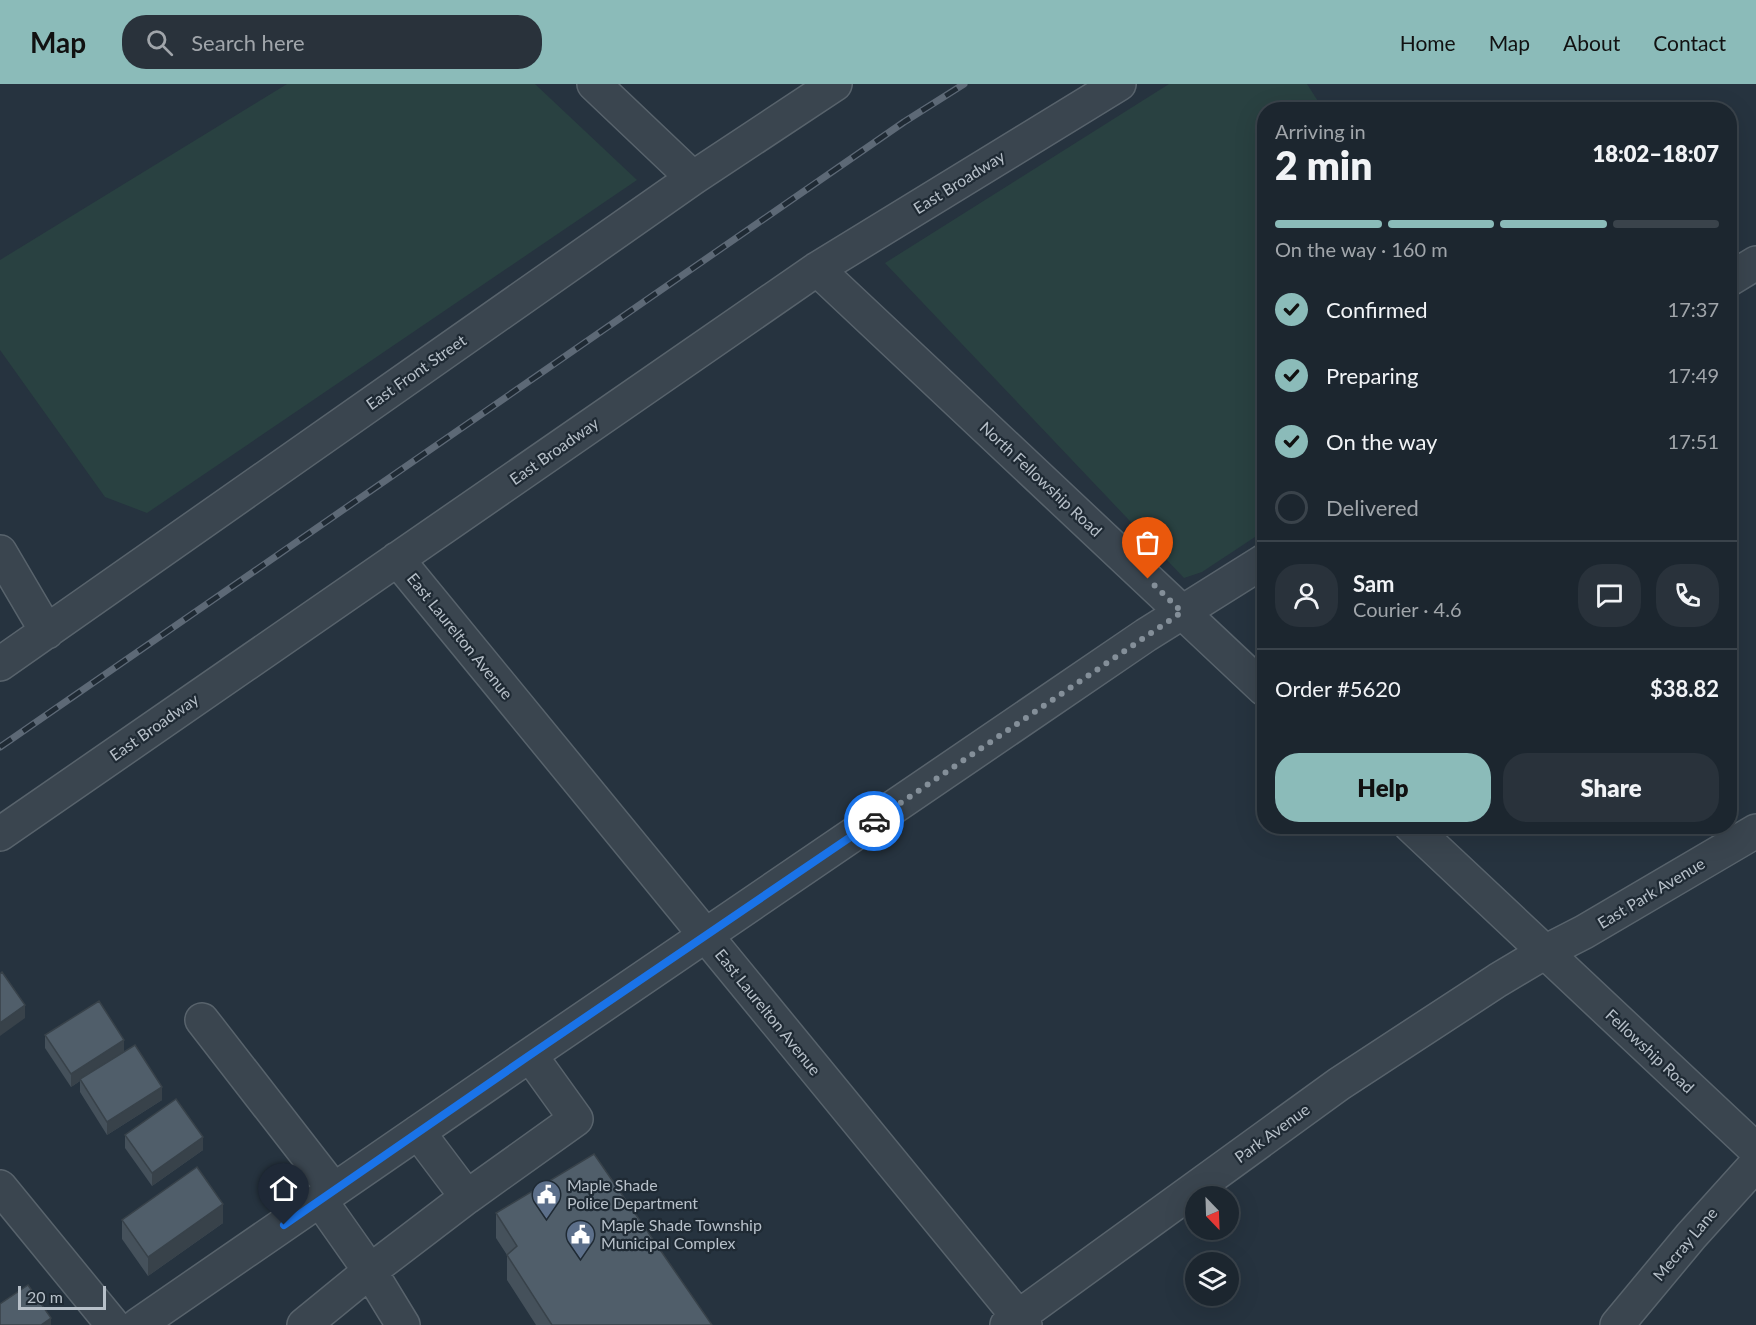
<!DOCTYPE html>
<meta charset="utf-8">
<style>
body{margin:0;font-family:Lato,sans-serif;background:#29323b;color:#f1f3f6;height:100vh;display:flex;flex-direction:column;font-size:22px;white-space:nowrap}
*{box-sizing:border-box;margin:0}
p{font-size:20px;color:#a0a5aa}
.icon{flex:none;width:33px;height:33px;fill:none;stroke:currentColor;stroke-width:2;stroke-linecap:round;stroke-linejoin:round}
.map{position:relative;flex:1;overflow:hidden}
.details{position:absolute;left:1257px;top:18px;width:480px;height:732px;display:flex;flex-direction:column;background:#1c262f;border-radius:24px;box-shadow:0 6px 24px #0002,0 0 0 2px #3a434b}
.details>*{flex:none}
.needle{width:39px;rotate:157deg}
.buttons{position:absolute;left:1185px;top:1102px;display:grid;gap:12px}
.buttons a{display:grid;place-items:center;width:54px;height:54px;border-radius:50%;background:#1c262f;box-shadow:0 6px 24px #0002,0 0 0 2px #3a434b;font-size:30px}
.scale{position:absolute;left:18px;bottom:15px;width:88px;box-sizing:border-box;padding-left:6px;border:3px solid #b7c0c9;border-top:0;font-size:16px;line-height:21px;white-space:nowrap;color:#b7c0c9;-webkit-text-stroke:4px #1f2a34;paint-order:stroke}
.pin{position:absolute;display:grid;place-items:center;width:51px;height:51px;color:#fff;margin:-62px -26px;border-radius:50% 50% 50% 0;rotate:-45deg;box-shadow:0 0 6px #0007}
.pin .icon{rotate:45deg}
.courier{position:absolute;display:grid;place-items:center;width:60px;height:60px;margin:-30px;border:4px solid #1a73e8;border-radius:50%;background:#fff;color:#222;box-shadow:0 2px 8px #0007}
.summary em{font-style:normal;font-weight:800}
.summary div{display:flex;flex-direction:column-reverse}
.summary{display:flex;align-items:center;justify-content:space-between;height:102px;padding:0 18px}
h1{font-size:39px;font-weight:800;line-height:45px}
.bar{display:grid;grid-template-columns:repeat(4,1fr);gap:9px 6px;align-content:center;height:72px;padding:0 18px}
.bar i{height:8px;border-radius:4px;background:#3a434b}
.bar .active{background:#8bbbb9}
.bar p{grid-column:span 4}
.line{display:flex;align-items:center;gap:15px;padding:0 18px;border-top:2px solid #3a434b}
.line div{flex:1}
.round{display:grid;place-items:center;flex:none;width:63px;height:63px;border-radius:24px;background:#29323b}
ol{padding:0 18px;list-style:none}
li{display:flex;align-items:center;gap:18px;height:66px}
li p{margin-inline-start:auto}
li .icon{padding:6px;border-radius:50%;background:#8bbbb9;color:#111;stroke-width:4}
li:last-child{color:#a0a5aa}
li i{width:33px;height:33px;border:3px solid #3a434b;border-radius:50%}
.action{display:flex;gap:12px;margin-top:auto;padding:12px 18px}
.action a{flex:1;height:69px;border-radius:24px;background:#8bbbb9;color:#111;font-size:24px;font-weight:800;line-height:69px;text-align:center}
.action a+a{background:#29323b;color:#f1f3f6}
header{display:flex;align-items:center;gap:36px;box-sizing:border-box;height:84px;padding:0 30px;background:#8bbbb9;color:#111}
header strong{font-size:28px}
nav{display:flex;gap:33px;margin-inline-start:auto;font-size:21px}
.search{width:420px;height:54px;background:#29323b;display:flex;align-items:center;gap:15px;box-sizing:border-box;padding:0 21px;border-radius:24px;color:#a0a5aa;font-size:22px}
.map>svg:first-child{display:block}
.park{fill:#294141}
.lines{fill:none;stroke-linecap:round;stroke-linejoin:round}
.minor-casing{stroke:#58636c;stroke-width:36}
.minor{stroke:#3a454f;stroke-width:33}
.rail-casing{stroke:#5d6976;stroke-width:7}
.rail{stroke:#1f2a34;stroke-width:4.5;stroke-dasharray:14;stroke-linecap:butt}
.wall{fill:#45515b}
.shaded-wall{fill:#38424a}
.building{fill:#505e6a;stroke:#38424a;stroke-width:1.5}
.done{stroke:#848f99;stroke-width:6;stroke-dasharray:0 10.8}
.route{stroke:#1a73e8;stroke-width:8}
.labels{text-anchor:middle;stroke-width:4.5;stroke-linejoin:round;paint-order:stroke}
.street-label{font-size:16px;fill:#b7c0c9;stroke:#1f2a34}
.poi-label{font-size:16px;fill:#b7c0c9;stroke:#1f2a34;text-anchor:start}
</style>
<header>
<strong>Map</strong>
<div class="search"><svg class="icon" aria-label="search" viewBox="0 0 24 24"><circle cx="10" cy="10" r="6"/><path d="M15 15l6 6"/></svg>Search here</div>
<nav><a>Home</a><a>Map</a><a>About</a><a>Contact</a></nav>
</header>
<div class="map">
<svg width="1756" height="1241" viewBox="0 0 1756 1241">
<rect width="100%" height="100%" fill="#26333f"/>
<path class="park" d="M 287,0 L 535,0 L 637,96 L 147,429 L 105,413 L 0,266 L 0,176 Z
M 1169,0 L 1307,0 L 1323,25 L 1264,26 L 1264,447 L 1202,488 L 1184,494 L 885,179 Z"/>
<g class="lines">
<defs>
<path id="minor" d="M 594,0 L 693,94
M 817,185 L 1264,605
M 1730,195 L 1756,179
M 0,468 L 47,548
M 397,475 L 1025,1241
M 0,580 L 693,94 L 835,0
M 1411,742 L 1756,1066
M 0,750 L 817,185 L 1119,0
M 202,936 L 334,1106
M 0,1103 L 113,1241
M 467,1113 L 576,1035 L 530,971
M 320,1116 L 370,1187 L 403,1241
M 138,1241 L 530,971 L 1146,551 L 1264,477
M 304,1241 L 370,1187 L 467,1113 L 418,1048
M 1007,1241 L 1339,1000 L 1498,896 L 1545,868 L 1584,848 L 1756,747
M 1617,1241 L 1691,1152 L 1756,1080"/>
</defs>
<use href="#minor" class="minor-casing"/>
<use href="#minor" class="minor"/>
<defs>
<path id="rail" d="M 0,663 L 904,38 L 964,0"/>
</defs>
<use href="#rail" class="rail-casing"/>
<use href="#rail" class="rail"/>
</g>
<path class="wall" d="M 45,951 L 124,968 L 162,1016 L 107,1051 L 80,1008 L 80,997 L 71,1003 L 45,964 Z
M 125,1051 L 203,1066 L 152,1102 L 125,1064 Z
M 496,1129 L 712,1241 L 536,1241 L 507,1196 L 507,1171 L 496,1154 Z
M 122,1136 L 223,1139 L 148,1192 L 122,1155 Z"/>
<path class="shaded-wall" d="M 25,921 L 25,934 L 0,952 L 0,939 Z
M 124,956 L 124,969 L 80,995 L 80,997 L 71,1003 L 71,990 Z
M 162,1003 L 162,1016 L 107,1051 L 107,1038 Z
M 203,1053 L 203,1066 L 152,1102 L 152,1089 Z
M 223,1120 L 223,1139 L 148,1192 L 148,1173 Z
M 51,1234 L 51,1241 L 41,1241 Z"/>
<path class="building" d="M 2,888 L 25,921 L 0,939 L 0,890 Z
M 99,917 L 124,956 L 71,990 L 45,951 Z
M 135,961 L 162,1003 L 107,1038 L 80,995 Z
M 176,1015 L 203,1053 L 152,1089 L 125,1051 Z
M 594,1070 L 712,1241 L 552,1241 L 507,1171 L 517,1162 L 496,1129 Z
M 197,1083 L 223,1120 L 148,1173 L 122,1136 Z
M 28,1201 L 51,1234 L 41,1241 L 0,1241 L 0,1220 Z"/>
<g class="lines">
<path class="done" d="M 874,737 L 1182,528 L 1148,495"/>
<path class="route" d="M 284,1141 L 530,971 L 874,737"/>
</g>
<defs>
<symbol id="civic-pin" viewBox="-11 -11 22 30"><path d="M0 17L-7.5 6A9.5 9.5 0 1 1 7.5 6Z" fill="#5c6f8a" stroke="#1f2a34"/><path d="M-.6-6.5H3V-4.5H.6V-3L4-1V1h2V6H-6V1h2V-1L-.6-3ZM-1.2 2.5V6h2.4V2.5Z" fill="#fff"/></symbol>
</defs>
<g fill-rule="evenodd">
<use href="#civic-pin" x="530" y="1094" width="33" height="45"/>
<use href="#civic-pin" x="564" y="1134" width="33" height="45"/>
</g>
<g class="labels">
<g class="street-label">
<text transform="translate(959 98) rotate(-32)" y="6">East Broadway</text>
<text transform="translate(416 288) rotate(-35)" y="6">East Front Street</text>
<text transform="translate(554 367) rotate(-35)" y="6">East Broadway</text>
<text transform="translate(1041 395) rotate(43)" y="6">North Fellowship Road</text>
<text transform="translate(460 552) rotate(51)" y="6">East Laurelton Avenue</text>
<text transform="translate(154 643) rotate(-35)" y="6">East Broadway</text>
<text transform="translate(1651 809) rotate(-31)" y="6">East Park Avenue</text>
<text transform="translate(768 928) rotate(51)" y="6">East Laurelton Avenue</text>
<text transform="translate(1650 967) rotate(43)" y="6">Fellowship Road</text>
<text transform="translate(1272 1049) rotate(-36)" y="6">Park Avenue</text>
<text transform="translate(1685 1160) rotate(-50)" y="6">Mecray Lane</text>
</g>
<g class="poi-label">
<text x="567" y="1107">Maple Shade<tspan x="567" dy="18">Police Department</tspan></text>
<text x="601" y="1147">Maple Shade Township<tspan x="601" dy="18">Municipal Complex</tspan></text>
</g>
</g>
</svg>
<div class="buttons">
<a><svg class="needle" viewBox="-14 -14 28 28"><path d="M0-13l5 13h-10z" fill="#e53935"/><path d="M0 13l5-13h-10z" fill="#a0a5aa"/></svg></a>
<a><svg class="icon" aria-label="layers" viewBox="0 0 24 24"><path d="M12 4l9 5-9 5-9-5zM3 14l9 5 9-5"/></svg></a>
</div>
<div class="scale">20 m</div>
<div class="pin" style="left:1148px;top:495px;background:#ea580c"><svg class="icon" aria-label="bag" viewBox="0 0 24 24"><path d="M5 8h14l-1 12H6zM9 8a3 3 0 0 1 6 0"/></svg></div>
<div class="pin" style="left:284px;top:1141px;background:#1f2937"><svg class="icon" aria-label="home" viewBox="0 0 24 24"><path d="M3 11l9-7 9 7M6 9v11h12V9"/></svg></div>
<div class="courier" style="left:874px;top:737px"><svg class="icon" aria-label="car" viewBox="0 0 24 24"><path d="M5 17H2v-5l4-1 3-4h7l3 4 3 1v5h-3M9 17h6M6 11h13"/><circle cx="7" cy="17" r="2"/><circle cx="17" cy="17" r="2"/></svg></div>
<section class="details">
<div class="summary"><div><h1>2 min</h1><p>Arriving in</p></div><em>18:02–18:07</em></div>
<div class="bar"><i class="active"></i><i class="active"></i><i class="active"></i><i></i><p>On the way · 160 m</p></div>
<ol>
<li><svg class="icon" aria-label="check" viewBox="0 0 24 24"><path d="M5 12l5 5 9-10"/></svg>Confirmed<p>17:37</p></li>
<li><svg class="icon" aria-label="check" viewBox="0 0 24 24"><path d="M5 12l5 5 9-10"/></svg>Preparing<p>17:49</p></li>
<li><svg class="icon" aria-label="check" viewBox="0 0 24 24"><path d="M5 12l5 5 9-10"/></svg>On the way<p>17:51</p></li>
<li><i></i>Delivered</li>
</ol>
<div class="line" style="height:108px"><a class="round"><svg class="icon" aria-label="person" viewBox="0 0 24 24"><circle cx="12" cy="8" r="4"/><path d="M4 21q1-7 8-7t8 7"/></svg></a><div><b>Sam</b><p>Courier · 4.6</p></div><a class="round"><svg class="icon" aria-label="chat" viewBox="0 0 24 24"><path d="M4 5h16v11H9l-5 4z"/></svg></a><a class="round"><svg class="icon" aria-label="phone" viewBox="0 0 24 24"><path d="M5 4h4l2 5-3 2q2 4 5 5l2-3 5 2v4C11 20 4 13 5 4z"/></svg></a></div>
<div class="line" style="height:78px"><div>Order #5620</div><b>$38.82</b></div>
<div class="action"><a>Help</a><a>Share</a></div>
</section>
</div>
